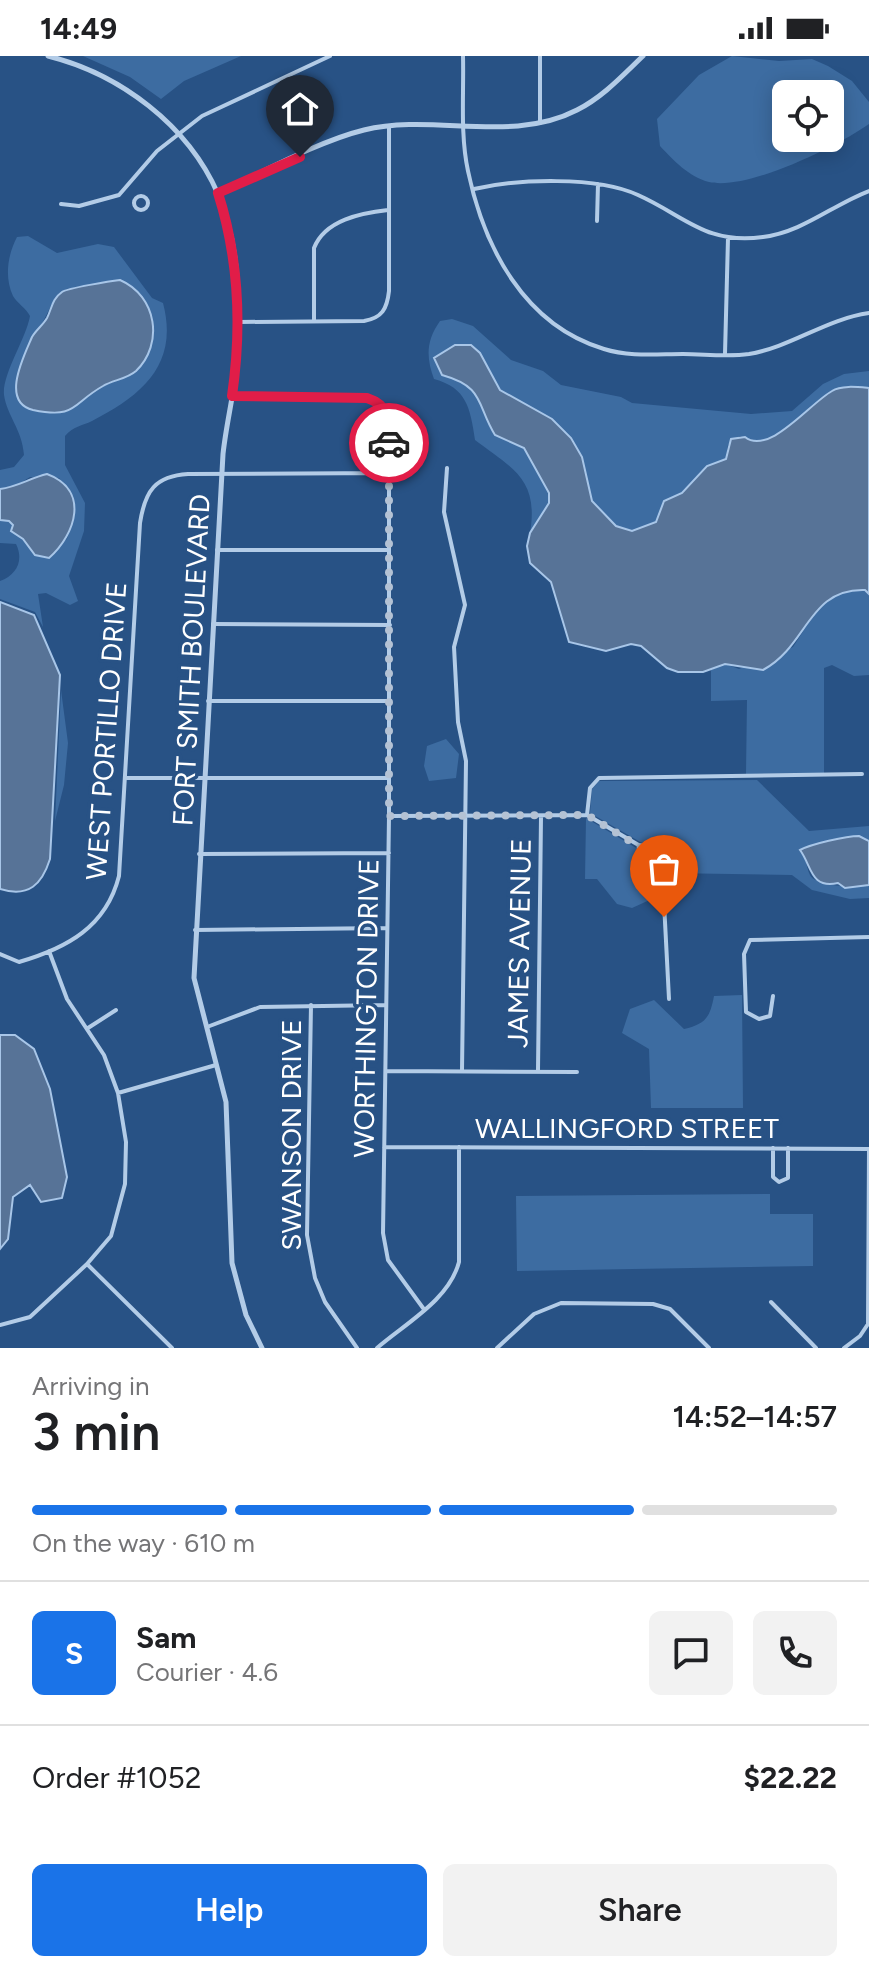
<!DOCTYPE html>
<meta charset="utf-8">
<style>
body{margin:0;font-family:Figtree,sans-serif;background:#f2f2f2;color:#202124;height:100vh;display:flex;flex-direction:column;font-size:30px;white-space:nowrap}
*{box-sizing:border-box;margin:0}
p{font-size:26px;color:#757577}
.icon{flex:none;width:44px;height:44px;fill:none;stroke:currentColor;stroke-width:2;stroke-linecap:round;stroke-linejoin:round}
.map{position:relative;height:1292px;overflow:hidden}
.side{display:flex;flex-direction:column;background:#fff;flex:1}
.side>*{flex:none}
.fabs{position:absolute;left:772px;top:24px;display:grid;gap:16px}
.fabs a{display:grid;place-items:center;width:72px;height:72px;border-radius:12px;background:#fff;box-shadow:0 4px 20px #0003;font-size:40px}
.pin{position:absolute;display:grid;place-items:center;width:68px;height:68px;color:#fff;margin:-82px -34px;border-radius:50% 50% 50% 0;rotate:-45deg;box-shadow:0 0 8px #0007}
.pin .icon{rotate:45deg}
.courier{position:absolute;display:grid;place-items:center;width:80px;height:80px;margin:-40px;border:6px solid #e11d48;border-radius:50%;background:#fff;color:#222;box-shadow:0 2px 10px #0007}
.summary em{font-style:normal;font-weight:600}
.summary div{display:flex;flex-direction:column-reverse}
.summary{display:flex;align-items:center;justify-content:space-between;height:136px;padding:0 32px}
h1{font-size:52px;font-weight:600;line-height:60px}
.bar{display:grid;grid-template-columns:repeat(4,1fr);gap:12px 8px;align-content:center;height:96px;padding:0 32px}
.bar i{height:10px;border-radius:6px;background:#e0e0e0}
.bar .selected{background:#1a73e8}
.bar p{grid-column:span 4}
.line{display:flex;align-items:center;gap:20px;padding:0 32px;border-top:2px solid #e0e0e0}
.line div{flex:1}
.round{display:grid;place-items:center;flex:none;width:84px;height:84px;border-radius:12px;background:#f2f2f2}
.cta{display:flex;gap:16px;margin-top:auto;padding:16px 32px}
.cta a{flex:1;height:92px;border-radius:12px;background:#1a73e8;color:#fff;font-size:32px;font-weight:600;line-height:92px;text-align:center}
.cta a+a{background:#f2f2f2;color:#202124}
.status{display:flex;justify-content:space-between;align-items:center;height:56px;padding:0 40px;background:#fff;direction:ltr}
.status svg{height:22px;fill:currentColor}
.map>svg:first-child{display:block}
.green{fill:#3d6ca1;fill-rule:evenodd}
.water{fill:#577397;stroke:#a8c6e8;stroke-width:2}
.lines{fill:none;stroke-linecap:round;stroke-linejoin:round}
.minor{stroke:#b3cce7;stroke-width:4}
.tertiary{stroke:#b3cce7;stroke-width:5}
.done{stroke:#b4c2d4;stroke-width:8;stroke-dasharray:0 14.4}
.route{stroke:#e11d48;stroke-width:10}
.labels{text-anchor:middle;stroke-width:7;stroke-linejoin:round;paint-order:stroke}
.street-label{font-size:28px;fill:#fff;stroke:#285285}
</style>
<div class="status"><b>14:49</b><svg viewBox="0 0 49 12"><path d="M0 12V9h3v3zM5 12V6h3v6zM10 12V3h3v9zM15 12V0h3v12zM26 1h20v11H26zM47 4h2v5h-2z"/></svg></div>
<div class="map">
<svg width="869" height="1292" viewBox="0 0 869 1292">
<rect width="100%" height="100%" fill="#285285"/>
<path class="green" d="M 83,0 L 241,0 L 184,25 L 161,43 L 130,21 Z
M 732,0 L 779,5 L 812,3 L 828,10 L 852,25 L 869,46 L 869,68 C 838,90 747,135 709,126 C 689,121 673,104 660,90 L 657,63 L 699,19 ZM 830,38 L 830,82 L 786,82 L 786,38 Z
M 28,180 L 57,197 L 98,188 L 114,191 L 152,242 L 163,247 C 179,308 143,339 92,365 C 82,370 73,370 65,380 L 65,409 L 85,447 L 84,475 L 69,520 L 78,545 L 70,549 L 46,537 L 38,538 L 43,571 L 35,556 L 0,543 L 0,525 C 17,519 24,504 16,488 L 0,487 L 0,464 L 9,464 L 13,469 L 11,475 L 23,483 L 35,499 L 67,483 C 75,452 82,449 59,422 L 30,421 L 14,431 L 0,433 L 0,414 L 14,411 L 24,399 C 22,373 7,360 4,339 C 2,318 26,283 30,260 C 26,252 17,247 13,240 C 4,221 8,198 17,181 ZM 107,226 L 151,289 C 133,326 126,312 99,332 C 70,355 63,363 24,351 L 24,303 L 53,246 L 66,233 L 94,231 Z
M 452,263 L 473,270 L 511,304 L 543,315 L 561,329 L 621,341 L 632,347 L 751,358 L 792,355 L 823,328 L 844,318 L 869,315 L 869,332 L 833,334 L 782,376 L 761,388 L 740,380 L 728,389 L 726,403 L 705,414 L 682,437 L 665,445 L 656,466 L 632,475 L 616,470 L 592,445 L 582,401 L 571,382 L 552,363 L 500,334 L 480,297 L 471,289 L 442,319 C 497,336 473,363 504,383 C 509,387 516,387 521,390 C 532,398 546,425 549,439 C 551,452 536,466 530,477 C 539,423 513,413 475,384 C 470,352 467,332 434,323 C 426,301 426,285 440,265 Z
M 847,533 L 865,534 L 869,538 L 869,619 L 854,620 L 832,609 L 824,612 L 824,717 L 746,718 L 747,644 L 711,645 L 711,614 L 725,608 L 739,613 L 793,591 L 822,546 Z
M 61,634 L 68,687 L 64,729 L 55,765 Z
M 446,683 L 459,698 L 456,722 L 429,725 L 424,710 L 427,690 Z
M 757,724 L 809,775 L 869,770 L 869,785 C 854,778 845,781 831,787 C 820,792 811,784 801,796 C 807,803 806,811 810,819 C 816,831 858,832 869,829 L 869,842 L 850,843 L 812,834 L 792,819 L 667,817 L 656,795 L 590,757 L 592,733 L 599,725 Z
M 586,762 L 658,805 L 662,831 L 654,842 L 632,852 L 617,848 L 597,823 L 585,823 Z
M 742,939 L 743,1052 L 651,1052 L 649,993 L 622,977 L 630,953 L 654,944 L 684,973 C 706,968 710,961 714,940 Z
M 770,1138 L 770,1158 L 813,1158 L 813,1210 L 517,1215 L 516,1140 Z"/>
<path class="water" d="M 120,224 C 157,240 164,288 136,315 C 127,323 113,324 103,330 C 71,348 77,363 33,354 C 0,346 24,300 32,281 C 36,274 43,269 47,262 C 52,252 52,243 62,236 C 68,232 111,225 120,224 Z
M 455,289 L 471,289 L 480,297 L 500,334 L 552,363 L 571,382 L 582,401 L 592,445 L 616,470 L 632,475 L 656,466 L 664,445 L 682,437 L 707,410 L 726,403 L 731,383 L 745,381 C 769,400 809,348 832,335 C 841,329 858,331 869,332 L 869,538 L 865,534 C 808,532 808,590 763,614 L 725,608 L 703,616 L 678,616 L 667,612 L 641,590 L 631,588 L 606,595 L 569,586 L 551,526 L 530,507 L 527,490 L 530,477 L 549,447 L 549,437 L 524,392 L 495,379 C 476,348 485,331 442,319 L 434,302 Z
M 47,418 C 90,434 76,478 49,502 L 35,499 L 23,483 L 11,475 L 13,469 L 9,465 L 0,464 L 0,433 C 17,431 30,422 47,418 Z
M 0,546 L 34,559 L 60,619 L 50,803 C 42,828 29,842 0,833 Z
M 859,780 L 869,785 L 869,829 L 845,832 L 838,827 C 810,833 812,810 800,794 C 811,788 846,780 859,780 Z
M 0,979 L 15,979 L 34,993 L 50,1033 L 67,1121 L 62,1142 L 41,1146 L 30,1129 L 13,1141 L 8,1183 L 0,1193 Z"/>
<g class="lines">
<path class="minor" d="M 463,0 C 464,37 460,78 468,115 C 484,191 524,269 604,293 C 629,301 657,298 683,298 C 704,298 728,301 749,298 C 791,291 826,263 869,257
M 540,67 L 540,0
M 474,133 C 517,123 597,120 638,139 C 685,160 706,189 763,181 C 803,176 832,149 869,135
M134 147a7 7 0 1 1 14 0a7 7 0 1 1-14 0Z
M 61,148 L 79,150 L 119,139 L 157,95 L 202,60 L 330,0
M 597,165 L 598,128
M 314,265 L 314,192 C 325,164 361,157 388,154
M 239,266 L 364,265 C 382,262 387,253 389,235 L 389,70
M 725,298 L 728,182
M 232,340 L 367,342 L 377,345 L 389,360 L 389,760 L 383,1177 L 388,1204 L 423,1252
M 447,412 L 444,456 L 465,549 L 454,591 L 458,666 L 466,705 L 462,1015
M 217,494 L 389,494
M 213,568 L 390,569
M 208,645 L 390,645
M 125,722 L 389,722
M 587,759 L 590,732 L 599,722 L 862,718
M 587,759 L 654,798 L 662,808 L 669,943
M 389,760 L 587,759
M 199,798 L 389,797
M 195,874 L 387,872
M 0,898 L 19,906 C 67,892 106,871 119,820 L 140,467 C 145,435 155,420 188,418 L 389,417
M 773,940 L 770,960 L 759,963 L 746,956 L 744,898 L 750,884 L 869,881
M 311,949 L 307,1179 L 315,1222 L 325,1246 L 357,1292
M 207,971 L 260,951 L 386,949
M 88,972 L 116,954
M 538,1014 L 541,761
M 386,1015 L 577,1016
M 118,1037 L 216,1009
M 384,1091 L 869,1093
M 773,1092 L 773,1121 L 779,1126 L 788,1122 L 788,1092
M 87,1208 L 172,1292
M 771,1246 L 816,1292
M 0,1269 L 30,1261 L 87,1208 L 111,1180 L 125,1128 L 126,1086 L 118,1037 L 104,999 L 67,943 L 49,895
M 377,1292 C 406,1267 449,1244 459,1206 L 459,1091
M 497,1292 L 534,1258 L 561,1247 L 653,1248 L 670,1253 L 709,1292
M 844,1292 L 860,1280 L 868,1268 L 869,1093"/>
<path class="tertiary" d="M 48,0 C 120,18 188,69 218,138 C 241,191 241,257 236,314 C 233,342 226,370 223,398 L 194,922 L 226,1046 L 232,1207 L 246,1259 L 262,1292
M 218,137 C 261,117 319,85 364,74 C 433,57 512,88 577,54 C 603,41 623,19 643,0"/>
</g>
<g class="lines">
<path class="done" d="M 389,387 L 389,760 L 587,759 L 660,803 L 665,816 L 664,861"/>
<path class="route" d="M 300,101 L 218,137 C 239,203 242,271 232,340 L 367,342 C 391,350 389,365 389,387"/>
</g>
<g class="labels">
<g class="street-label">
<text transform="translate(191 604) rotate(-87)" y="10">FORT SMITH BOULEVARD</text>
<text transform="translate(106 675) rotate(-86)" y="10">WEST PORTILLO DRIVE</text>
<text transform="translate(519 887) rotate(-89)" y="10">JAMES AVENUE</text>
<text transform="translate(366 952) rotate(-89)" y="10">WORTHINGTON DRIVE</text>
<text x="627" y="1082">WALLINGFORD STREET</text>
<text transform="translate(291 1079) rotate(-90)" y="10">SWANSON DRIVE</text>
</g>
</g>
</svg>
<div class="fabs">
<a><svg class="icon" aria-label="locate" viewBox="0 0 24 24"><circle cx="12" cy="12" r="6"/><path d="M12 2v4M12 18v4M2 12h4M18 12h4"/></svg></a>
</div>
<div class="pin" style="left:664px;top:861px;background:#ea580c"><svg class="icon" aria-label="bag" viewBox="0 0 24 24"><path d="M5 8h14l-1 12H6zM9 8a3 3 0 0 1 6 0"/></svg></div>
<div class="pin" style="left:300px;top:101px;background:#1f2937"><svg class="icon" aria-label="home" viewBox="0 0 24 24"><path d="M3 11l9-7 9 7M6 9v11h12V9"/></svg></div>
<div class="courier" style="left:389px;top:387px"><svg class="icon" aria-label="car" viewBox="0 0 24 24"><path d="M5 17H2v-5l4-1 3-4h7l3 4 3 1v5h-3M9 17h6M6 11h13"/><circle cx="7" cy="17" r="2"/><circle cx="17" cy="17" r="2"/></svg></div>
</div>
<section class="side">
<div class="summary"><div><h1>3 min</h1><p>Arriving in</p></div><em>14:52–14:57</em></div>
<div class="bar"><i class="selected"></i><i class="selected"></i><i class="selected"></i><i></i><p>On the way · 610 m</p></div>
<div class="line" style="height:144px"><b class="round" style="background:#1a73e8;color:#fff">S</b><div><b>Sam</b><p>Courier · 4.6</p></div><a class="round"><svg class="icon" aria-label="chat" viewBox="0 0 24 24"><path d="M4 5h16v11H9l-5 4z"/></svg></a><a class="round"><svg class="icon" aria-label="phone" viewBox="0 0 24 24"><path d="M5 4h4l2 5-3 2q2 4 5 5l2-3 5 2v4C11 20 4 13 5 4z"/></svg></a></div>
<div class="line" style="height:104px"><div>Order #1052</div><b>$22.22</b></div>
<div class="cta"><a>Help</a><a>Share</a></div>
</section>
